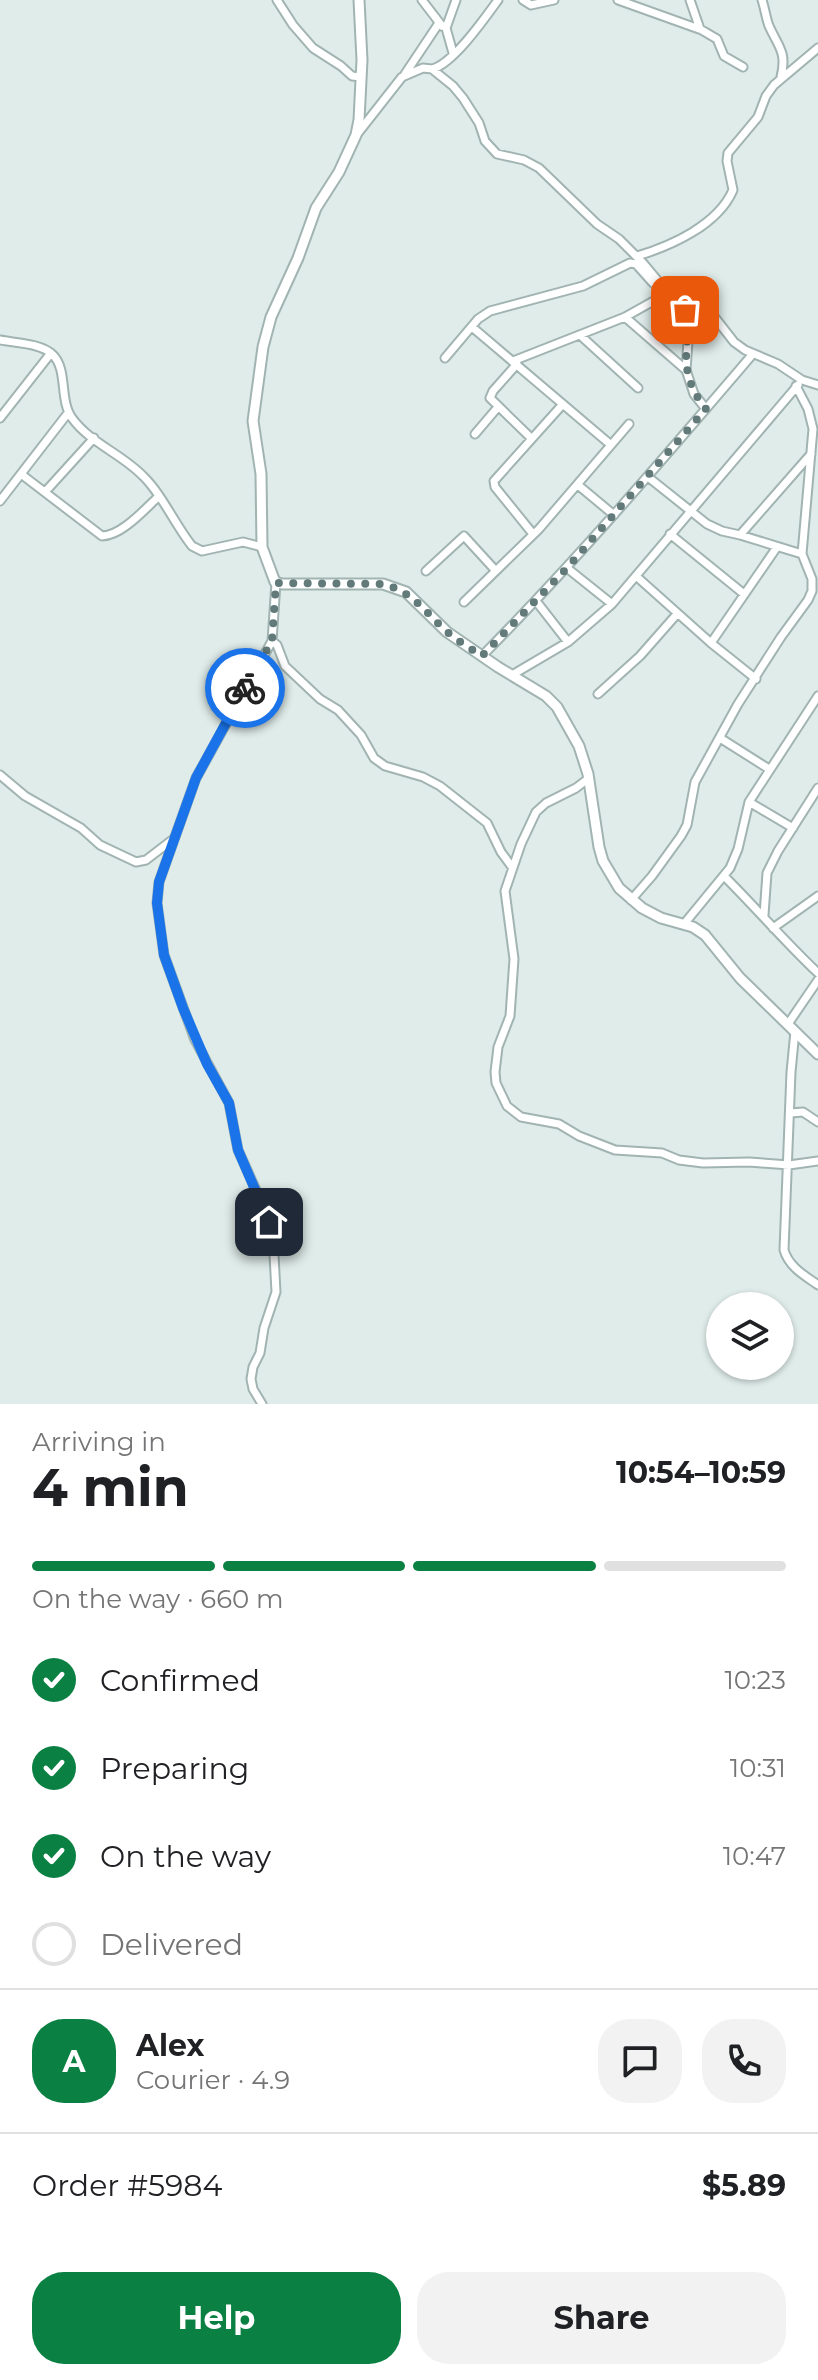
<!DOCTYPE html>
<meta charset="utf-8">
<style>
body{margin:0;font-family:Montserrat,sans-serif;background:#f2f2f2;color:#202124;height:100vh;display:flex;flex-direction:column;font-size:30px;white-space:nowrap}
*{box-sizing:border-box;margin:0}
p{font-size:26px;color:#757577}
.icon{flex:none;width:44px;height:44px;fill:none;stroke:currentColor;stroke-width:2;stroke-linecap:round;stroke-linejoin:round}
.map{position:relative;height:1404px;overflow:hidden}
.details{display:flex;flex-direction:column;background:#fff;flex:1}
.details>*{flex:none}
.tools{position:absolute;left:706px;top:1292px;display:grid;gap:16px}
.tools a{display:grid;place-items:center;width:88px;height:88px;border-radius:50%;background:#fff;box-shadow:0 2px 6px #0004;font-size:40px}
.pin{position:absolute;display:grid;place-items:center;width:68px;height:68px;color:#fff;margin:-34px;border-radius:16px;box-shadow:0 4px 12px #0006}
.courier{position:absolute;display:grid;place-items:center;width:80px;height:80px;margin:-40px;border:6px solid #1a73e8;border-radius:50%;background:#fff;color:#222;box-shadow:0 2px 10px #0007}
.summary em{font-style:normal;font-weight:700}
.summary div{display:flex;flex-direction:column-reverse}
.summary{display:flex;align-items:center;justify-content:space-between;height:136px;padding:0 32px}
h1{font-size:52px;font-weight:700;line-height:60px}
.bar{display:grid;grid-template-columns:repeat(4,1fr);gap:12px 8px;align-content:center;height:96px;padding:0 32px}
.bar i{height:10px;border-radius:6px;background:#e0e0e0}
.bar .selected{background:#0b8043}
.bar p{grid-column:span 4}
.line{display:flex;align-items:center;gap:20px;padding:0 32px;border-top:2px solid #e0e0e0}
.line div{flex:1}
.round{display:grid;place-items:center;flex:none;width:84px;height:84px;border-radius:32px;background:#f2f2f2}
ol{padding:0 32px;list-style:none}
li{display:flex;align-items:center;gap:24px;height:88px}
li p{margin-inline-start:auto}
li .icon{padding:8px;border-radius:50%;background:#0b8043;color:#fff;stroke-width:4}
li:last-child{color:#757577}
li i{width:44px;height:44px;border:4px solid #e0e0e0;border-radius:50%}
.action{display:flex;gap:16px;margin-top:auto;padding:16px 32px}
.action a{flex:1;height:92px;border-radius:32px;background:#0b8043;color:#fff;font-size:32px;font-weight:700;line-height:92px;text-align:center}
.action a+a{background:#f2f2f2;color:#202124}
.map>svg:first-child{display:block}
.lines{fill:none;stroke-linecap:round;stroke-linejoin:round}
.minor-casing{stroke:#a1b4b2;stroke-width:11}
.tertiary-casing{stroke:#a1b4b2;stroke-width:13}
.minor{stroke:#fff;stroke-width:7}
.tertiary{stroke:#fff;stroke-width:9}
.done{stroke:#627a79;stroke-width:8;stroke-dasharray:0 14.4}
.route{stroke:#1a73e8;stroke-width:10}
</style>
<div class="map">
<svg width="818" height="1404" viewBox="0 0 818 1404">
<rect width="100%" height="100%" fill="#dfece9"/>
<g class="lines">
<defs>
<path id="minor" d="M 277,0 L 293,25 L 313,48 L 341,66 L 352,76 L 361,77
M 422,0 L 442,26
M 523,0 L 531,5 L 554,0
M 618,0 L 699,29
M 690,0 L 700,29 L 717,39 L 724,56 L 743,67
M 762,0 C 765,9 766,18 769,26 C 779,48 787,52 781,77
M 453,53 L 446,28 L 456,0
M 432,69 C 453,64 485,18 498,0
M 405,74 L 439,23
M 358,133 L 402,77 L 423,68 L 432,69 L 453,86 L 463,98 L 479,123 L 485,141 L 497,154 L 524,160 L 539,168 L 597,224 L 619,239 L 643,263 L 663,287 L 694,299 L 709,310 L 734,342 L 745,350 L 778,364 L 802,380 L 818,385
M 637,256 C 671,246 718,225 733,190 L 727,161 L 728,153 L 758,117 L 766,96 L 774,85 L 818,48
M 625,317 L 686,370
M 472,327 L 611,445
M 581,336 L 638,388
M 0,340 C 15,343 41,343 53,355 C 68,370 59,400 72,418 C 90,443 122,454 143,476 C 162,494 175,525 192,546 L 202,551 L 243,542 L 262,547
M 445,358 L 478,319 L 490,311 L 583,286 L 630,263 L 636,264 L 652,282 L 685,310 L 689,317 L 689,327 L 686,370 L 694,394 L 706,409
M 513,361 L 625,317 L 666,294
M 517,364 L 493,391 L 490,398 L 531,438
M 0,418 L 51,353
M 475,434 L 498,407
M 21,474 L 102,536 C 122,535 143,511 158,497
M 648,477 L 707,524 L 722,531 L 740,535 L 802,554
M 578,485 L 614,515
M 45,492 L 94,438
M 0,501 L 68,413
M 533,534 L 495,487 L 494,481 L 563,404
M 670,534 L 744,594
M 740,535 L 811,454
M 567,568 L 612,604
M 426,571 L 464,536 L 496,571
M 636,576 L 711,643 L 756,679
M 536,601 L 568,642
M 464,602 L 539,529 L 629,424
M 272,641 L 277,645 L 285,666 L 320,699 L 338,710 L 361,735 L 374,758 L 385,766 L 423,777 L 440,786 L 487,823 L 501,852 L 512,867
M 711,643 L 777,547
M 482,656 C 577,560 664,458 752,355
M 512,675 L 568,642 L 612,604 L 798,385
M 598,694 L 640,656 L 677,614
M 720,738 L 769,769
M 0,775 L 25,796 L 81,828 L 100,845 L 136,862 L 146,860 L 172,840
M 589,778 L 576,788 L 546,803 L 536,812 L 521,844 L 505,891 L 514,959 L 510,1016 L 498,1047 L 495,1072 L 496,1083 L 507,1106 L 521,1117 L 559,1124 L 579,1136 L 615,1150 L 662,1153 L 679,1160 L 703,1163 L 749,1162 L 789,1165 L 818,1161
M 749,802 L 793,828
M 725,877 C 757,909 785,942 818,973
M 631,900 L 652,876 L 681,836 L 687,825 L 695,782 L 738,704 L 781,637 L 808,600 L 812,591 L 812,579 L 802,554 L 813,429 L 808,409 L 796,386
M 764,915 L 767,873 L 778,851 L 818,788
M 684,924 L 730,868 L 738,849 L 749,802 L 818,696
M 773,928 L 818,896
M 788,1024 L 818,980
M 795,1031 L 791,1072 L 784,1250 C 789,1267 804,1275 818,1285
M 791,1113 L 803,1112 L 818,1122
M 262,1404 L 253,1389 L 251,1379 L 253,1367 L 260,1353 L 264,1328 L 276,1292 L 273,1236 L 265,1210 L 238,1150 L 229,1103 L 195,1040 L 164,955 L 157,903 L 159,882 L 196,778 L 272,641 L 276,583"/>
<path id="tertiary" d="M 359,0 L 362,60 L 359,120 L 356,135 L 339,172 L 316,208 L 298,258 L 271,317 L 263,347 L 253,421 L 261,474 L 262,547 L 275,582 L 282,584 L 383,584 L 406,592 L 447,632 L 498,667 L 546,696 L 557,707 L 579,746 L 588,774 L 599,847 L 603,861 L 619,888 L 642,908 L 661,918 L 693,927 L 705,935 L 740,978 L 818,1054"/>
</defs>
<use href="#minor" class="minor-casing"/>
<use href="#tertiary" class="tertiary-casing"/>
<use href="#minor" class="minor"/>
<use href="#tertiary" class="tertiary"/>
</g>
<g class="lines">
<path class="done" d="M 245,688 L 272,641 L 276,583 L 383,584 C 411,591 425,611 445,630 C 456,640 470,648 482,656 L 567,568 L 706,409 C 689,388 684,369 687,342 C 688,330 690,321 685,310"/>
<path class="route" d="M 245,688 L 196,778 L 159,882 L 157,903 L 164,955 L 183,1008 L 207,1064 L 229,1103 L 238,1150 L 269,1222"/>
</g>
</svg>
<div class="tools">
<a><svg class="icon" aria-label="layers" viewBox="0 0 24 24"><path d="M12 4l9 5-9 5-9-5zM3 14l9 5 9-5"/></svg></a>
</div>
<div class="pin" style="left:685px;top:310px;background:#ea580c"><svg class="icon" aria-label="bag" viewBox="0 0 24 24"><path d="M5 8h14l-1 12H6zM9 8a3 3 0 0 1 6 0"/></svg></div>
<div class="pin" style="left:269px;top:1222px;background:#1f2937"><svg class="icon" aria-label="home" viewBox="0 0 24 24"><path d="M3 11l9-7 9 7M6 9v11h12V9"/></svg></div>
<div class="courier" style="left:245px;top:688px"><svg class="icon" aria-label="bike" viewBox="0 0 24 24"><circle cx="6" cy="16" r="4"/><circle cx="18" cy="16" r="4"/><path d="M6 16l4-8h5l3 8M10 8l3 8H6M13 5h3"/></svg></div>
</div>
<section class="details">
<div class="summary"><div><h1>4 min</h1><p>Arriving in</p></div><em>10:54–10:59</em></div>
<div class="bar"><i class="selected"></i><i class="selected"></i><i class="selected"></i><i></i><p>On the way · 660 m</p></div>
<ol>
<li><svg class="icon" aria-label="check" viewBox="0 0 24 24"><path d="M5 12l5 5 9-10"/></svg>Confirmed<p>10:23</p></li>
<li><svg class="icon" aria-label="check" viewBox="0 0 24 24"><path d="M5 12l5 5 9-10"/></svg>Preparing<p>10:31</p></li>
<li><svg class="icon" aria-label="check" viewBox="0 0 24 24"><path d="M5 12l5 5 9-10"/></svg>On the way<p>10:47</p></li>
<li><i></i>Delivered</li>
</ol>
<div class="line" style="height:144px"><b class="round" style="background:#0b8043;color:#fff">A</b><div><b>Alex</b><p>Courier · 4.9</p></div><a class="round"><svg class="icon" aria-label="chat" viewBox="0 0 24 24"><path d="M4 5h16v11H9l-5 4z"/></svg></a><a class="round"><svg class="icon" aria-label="phone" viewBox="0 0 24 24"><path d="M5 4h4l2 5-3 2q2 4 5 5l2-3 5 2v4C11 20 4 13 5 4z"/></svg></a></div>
<div class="line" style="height:104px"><div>Order #5984</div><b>$5.89</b></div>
<div class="action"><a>Help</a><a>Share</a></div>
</section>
